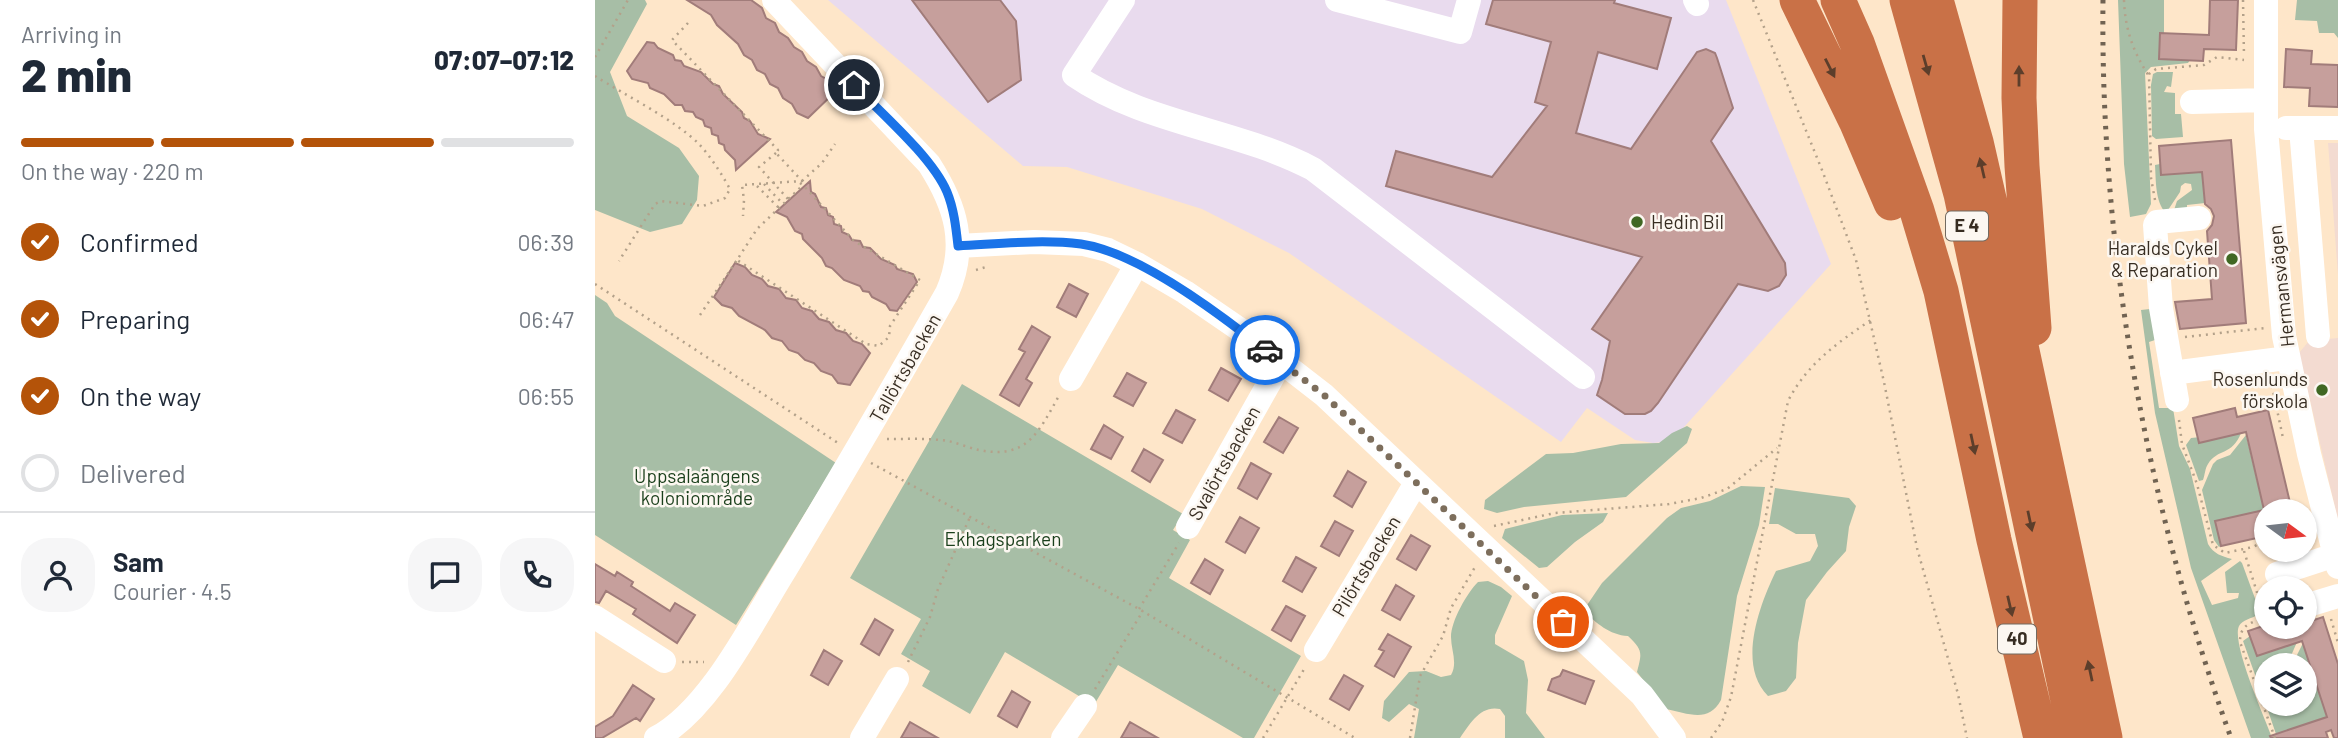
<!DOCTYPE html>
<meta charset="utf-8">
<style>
body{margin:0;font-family:Barlow,sans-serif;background:#f6f6f7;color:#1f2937;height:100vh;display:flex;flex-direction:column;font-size:26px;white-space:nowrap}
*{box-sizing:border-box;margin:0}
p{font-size:23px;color:#747a83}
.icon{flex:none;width:38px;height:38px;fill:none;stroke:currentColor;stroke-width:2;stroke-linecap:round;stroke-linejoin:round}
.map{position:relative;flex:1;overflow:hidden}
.panel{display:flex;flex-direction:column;background:#fff;width:595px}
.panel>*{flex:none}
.needle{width:46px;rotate:105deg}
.fabs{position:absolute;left:1659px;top:499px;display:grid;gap:14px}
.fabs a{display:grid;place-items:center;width:63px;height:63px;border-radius:50%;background:#fff;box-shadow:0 2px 5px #0004;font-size:35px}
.pin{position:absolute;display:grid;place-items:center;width:60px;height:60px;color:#fff;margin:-30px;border:4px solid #fff;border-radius:50%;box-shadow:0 2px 7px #0007}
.courier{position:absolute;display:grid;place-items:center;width:70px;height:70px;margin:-35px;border:5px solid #1a73e8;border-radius:50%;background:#fff;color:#222;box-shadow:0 2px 9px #0007}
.summary em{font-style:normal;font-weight:800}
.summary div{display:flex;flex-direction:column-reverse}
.summary{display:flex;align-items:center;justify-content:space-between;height:119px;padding:0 21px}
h1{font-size:46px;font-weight:800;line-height:52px}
.bar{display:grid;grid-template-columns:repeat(4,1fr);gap:10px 7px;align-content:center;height:84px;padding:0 21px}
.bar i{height:9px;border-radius:5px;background:#e0e1e3}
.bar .selected{background:#b45309}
.bar p{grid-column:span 4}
.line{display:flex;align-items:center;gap:18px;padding:0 21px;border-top:2px solid #e0e1e3}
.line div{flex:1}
.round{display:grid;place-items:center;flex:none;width:74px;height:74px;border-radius:28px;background:#f6f6f7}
ol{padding:0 21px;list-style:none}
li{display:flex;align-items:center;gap:21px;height:77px}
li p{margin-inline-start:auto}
li .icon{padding:7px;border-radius:50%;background:#b45309;color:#fff;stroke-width:4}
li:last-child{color:#747a83}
li i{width:38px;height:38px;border:4px solid #e0e1e3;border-radius:50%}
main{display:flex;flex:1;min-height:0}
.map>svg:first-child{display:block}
.commercial{fill:#e9dbee}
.education{fill:#f3dbd1}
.green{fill:#a7bea6}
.building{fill:#c69f9c;stroke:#a17c7a;stroke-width:2}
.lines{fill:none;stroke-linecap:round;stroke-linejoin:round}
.path{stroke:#b3a18a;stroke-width:2.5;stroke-dasharray:2 5;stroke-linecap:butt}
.minor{stroke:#fff;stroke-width:24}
.highway{stroke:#c97147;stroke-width:35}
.rail{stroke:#716352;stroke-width:5;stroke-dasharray:3.5 7;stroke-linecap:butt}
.oneway{fill:#5c3e2b}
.done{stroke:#7d6e5c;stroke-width:7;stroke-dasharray:0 12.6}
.route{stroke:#1a73e8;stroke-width:9}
.poi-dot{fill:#406823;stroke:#fcf7f1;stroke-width:2.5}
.labels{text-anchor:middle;stroke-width:5;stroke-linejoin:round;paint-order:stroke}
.shield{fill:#fcf7f1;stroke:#726a60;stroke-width:2}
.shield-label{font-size:18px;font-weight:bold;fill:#372d22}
.poi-label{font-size:19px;fill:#372d22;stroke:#fcf7f1;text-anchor:end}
.street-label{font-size:19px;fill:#372d22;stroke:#fcf7f1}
.park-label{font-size:19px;fill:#1a3f1b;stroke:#fcf7f1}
</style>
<main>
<section class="panel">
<div class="summary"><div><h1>2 min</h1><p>Arriving in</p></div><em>07:07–07:12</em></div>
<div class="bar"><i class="selected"></i><i class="selected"></i><i class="selected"></i><i></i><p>On the way · 220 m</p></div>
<ol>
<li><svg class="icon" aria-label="check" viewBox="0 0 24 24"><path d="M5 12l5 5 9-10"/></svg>Confirmed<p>06:39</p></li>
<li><svg class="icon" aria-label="check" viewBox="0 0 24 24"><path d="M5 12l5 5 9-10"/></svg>Preparing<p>06:47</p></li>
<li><svg class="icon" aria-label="check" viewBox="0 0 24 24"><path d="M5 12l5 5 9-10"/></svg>On the way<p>06:55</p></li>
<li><i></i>Delivered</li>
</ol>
<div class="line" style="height:126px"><a class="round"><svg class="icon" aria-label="person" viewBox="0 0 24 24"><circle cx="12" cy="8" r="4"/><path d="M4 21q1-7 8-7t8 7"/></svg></a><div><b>Sam</b><p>Courier · 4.5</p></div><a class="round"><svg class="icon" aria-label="chat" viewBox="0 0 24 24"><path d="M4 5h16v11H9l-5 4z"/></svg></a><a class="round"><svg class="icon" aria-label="phone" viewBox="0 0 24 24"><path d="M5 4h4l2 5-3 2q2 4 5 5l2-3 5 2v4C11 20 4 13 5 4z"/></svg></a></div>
</section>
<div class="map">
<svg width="1743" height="738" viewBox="0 0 1743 738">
<rect width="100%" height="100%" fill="#fee6c9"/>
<path class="commercial" d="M 233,0 L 1131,0 L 1236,264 L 1081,436 L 1069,442 L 1058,443 L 1040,440 L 992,408 L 966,442 L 694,253 L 607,209 L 472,167 L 428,166 Z"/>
<path class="education" d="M 1733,143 L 1743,143 L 1743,275 Z
M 1743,338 L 1743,520 L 1704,353 L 1714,341 Z"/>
<path class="green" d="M 0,0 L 50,0 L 52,4 L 15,72 L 32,116 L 84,148 L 104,176 L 102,200 L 87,224 L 55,232 L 0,210 Z
M 1523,0 L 1569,0 L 1569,33 L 1565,34 L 1564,59 L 1595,60 L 1593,63 L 1556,67 L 1550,73 L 1556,204 L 1551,214 L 1535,217 L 1529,164 Z
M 1702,0 L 1743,0 L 1743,38 L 1739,33 L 1724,33 L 1722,21 L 1700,20 Z
M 1562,72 L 1578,72 L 1576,87 L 1572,86 L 1569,92 L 1580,93 L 1580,114 L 1586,114 L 1588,137 L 1561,139 L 1557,136 L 1556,85 L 1558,74 Z
M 1565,164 L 1567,175 L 1607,172 L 1610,203 L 1592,205 L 1592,214 L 1579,210 L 1582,201 L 1597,190 L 1596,184 L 1590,183 L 1586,186 L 1585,192 L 1571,213 C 1560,202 1561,180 1560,165 Z
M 0,295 L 12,303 L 20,316 L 241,463 L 141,625 L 0,535 Z
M 1555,309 L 1560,340 L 1554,342 L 1564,408 L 1578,408 L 1584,446 L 1595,469 L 1613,544 C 1619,554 1626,556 1637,559 L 1606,581 L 1617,605 L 1643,598 L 1644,593 L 1632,593 L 1630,572 L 1645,561 L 1647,563 L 1665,612 L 1663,615 C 1657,618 1647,620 1644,626 C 1636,643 1670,718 1677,738 L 1656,738 L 1596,568 L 1560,413 L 1546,310 Z
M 367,384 L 588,514 L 578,530 L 595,540 L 574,578 L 706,656 L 659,738 L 648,738 L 523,665 L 499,705 L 410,652 L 375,714 L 327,686 L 335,671 L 306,654 L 326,619 L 255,578 Z
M 1092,426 L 1097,429 L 1092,443 L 1031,497 L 929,507 L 902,513 L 889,509 L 890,500 L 951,454 L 978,453 L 1026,444 L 1064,443 L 1077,433 Z
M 1646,433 C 1637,456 1623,448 1613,464 C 1610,468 1610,475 1608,480 L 1604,481 L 1591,445 L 1596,438 Z
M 1651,435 L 1669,511 L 1621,521 L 1626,546 L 1624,547 L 1619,540 L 1607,490 L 1618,464 L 1622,460 L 1635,455 Z
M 1146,486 L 1170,487 L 1164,525 L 1142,596 L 1126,700 C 1113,724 1093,713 1070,709 L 1042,672 C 1047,653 1048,650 1033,636 C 1014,635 1002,623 988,611 L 1007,583 L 1072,518 L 1086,508 L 1115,501 Z
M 1180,488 L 1254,498 L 1261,506 L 1254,527 L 1251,551 L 1232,572 L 1211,600 L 1203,643 L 1201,678 L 1191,691 L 1173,696 C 1142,665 1164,606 1181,571 L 1215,561 L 1223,546 L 1220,534 L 1201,534 L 1183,524 L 1174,524 Z
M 1013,513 L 1008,522 L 980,542 L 952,567 L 944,568 L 907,538 L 910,529 L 967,515 Z
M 893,581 L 906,587 L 917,596 L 900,635 L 900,644 L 929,661 L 933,680 L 931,713 L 950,738 L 910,738 L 910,716 L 905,709 C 885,705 875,724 865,738 L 819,738 L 824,709 L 814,704 L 794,722 L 787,718 L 789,701 L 814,672 L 831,671 L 846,677 L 856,675 C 863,663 856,650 856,637 C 856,621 872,593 883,582 Z
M 1655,636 L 1662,656 L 1702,642 L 1692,665 L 1671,665 L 1671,699 L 1669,700 L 1648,641 Z
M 1708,643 L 1732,718 L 1681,734 L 1671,705 L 1692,704 L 1699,710 L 1706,704 L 1710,704 L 1710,665 L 1697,665 Z"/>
<path class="building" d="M 92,0 L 156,0 L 167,8 L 171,18 L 180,23 L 184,32 L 193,38 L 199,47 L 207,52 L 212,61 L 221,67 L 226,76 L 235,81 L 240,92 L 213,118 L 202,113 L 197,104 L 188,98 L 183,88 L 175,84 L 170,74 L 162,70 L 157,60 L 149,55 L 143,44 L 122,25 L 116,15 Z
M 317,0 L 405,0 L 421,21 L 426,80 L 393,102 Z
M 898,0 L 1020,0 L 1019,3 L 1076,18 L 1062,69 L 1003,52 L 981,133 L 1036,149 L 1102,52 L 1111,49 L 1120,53 L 1122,58 L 1138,108 L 1116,141 L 1190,263 L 1191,275 L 1184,286 L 1173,291 L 1143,284 L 1063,403 L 1056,411 L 1050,414 L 1030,414 L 1002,395 L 1007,380 L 1015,341 L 997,329 L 1047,257 L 791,186 L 801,151 L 897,177 L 952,106 L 940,102 L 956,42 L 891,24 Z
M 1615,0 L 1643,0 L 1641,50 L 1609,49 L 1608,61 L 1564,59 L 1565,33 L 1614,35 Z
M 52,42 L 59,43 L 63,48 L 78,55 L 80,60 L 86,61 L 89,66 L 106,72 L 118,84 L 124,86 L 128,94 L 147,112 L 149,118 L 155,121 L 163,134 L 175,139 L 141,170 L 140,160 L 130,150 L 129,145 L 124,143 L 123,136 L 117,134 L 116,128 L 110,126 L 108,120 L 101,117 L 98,112 L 90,111 L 87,105 L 80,105 L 69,94 L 55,88 L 53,83 L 37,79 L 32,71 Z
M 1691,49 L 1717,51 L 1716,64 L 1743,65 L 1743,107 L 1714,106 L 1715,88 L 1689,87 Z
M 1636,140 L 1651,323 L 1585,329 L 1580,302 L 1617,299 L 1612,231 L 1617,225 L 1619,216 L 1616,209 L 1610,204 L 1607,172 L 1566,175 L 1564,146 Z
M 215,181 L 216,192 L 220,194 L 226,207 L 231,208 L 233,215 L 238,217 L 239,224 L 246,226 L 247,232 L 254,235 L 257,240 L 265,241 L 268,247 L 275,248 L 286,259 L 300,265 L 302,269 L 318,274 L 322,282 L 302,311 L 295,310 L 291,304 L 277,297 L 274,292 L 268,291 L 265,286 L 249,280 L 237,268 L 231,266 L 227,258 L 208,239 L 207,234 L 200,231 L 192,217 L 181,212 Z
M 140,263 L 150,267 L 157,275 L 167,279 L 173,286 L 184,289 L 191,298 L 201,300 L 207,308 L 217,311 L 224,319 L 234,322 L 241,330 L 251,333 L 258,341 L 267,344 L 275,353 L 255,385 L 243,383 L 237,375 L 226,371 L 219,363 L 210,360 L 203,353 L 194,350 L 187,341 L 177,338 L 170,330 L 144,316 L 137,308 L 127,305 L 119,297 Z
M 474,284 L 493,294 L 481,317 L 462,307 Z
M 437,326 L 455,337 L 431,379 L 437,383 L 424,406 L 405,395 L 430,352 L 424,349 Z
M 626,368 L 646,379 L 633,401 L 614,390 Z
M 532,373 L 551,383 L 538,406 L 519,396 Z
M 1640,408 L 1642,417 L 1673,410 L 1697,511 L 1669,511 L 1671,536 L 1626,546 L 1620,521 L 1669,510 L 1651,432 L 1604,443 L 1598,418 Z
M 581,410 L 600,420 L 587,443 L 568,433 Z
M 684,417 L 703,428 L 688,453 L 669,442 Z
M 509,425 L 528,437 L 516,459 L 496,449 Z
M 549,449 L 568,460 L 555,482 L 537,471 Z
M 656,463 L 676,474 L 662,499 L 643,488 Z
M 753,471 L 771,482 L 757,507 L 739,496 Z
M 645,517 L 664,528 L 650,553 L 631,542 Z
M 740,521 L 758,531 L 744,556 L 726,546 Z
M 816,535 L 835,546 L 821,570 L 802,559 Z
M 701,557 L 721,568 L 707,592 L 688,581 Z
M 610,559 L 628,570 L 615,594 L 596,583 Z
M 0,564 L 20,576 L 22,572 L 38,582 L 36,586 L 75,611 L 80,603 L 100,615 L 82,643 L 38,614 L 41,609 L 11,591 L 4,603 L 0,602 Z
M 801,585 L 819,596 L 805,620 L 787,610 Z
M 691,606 L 710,616 L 696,641 L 677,630 Z
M 1728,617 L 1743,664 L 1743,738 L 1739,738 L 1736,730 L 1731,732 L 1733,738 L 1676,738 L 1675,736 L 1732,717 L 1707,641 L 1662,656 L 1653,631 L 1668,626 L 1710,626 L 1710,623 Z
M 280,619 L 298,630 L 284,655 L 266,644 Z
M 793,634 L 816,647 L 799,677 L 780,666 L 789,651 L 784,649 Z
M 229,650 L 247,661 L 233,685 L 216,675 Z
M 968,670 L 999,681 L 990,704 L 953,690 L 957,679 L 965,676 Z
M 749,675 L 768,686 L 754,710 L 735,699 Z
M 38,685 L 59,699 L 45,721 L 41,718 L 7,738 L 0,738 L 0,727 L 18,716 Z
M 417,691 L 435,702 L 422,727 L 403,716 Z
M 315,722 L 343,738 L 306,738 Z
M 535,722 L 563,738 L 526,738 Z"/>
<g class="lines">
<path class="path" d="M 1158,0 L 1227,170 L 1261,260 L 1289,382 L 1322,548 L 1363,694 L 1372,738
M 1529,0 C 1530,29 1538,52 1554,76
M 1648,0 L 1649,56
M 93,23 L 77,40 L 183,150 L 181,153 L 207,181 L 147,185 L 149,200 L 148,216
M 0,57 L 33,0
M 0,76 C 30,95 80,120 104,144 C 116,157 126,173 135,189 L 130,198 L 108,206 L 66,201 L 60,204 L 24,261
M 181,153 L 164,167 L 193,199
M 207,181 L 227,163 L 240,144
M 205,183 L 208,185 L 259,241 L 325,280 L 295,326 L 294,337 L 284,346 L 271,344 L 142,260 L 162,229 L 208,185
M 169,184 L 188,204
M 162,186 L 184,208
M 1560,200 L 1556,178 L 1554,74 L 1561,69 L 1609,65 L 1622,57 L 1649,60
M 381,270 L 394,266
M 0,284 L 243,443
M 105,315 L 142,260
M 1590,337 L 1670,328
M 1677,386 L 1688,438
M 1584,420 L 1587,444 L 1602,484 L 1618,545 L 1630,553 L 1658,547 L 1671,540
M 292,439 C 312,439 333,438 353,441 C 363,443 374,448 384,450 C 433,460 444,431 465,394
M 276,463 L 544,609 L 760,738
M 899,526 L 960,513 L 1074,504 L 1106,498 L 1132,489 L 1182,448
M 1649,551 L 1670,618
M 544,609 L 584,543
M 1671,617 C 1656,623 1645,624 1645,642 L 1680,738
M 1736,619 L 1743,643
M 87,662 L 109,662
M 313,662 L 335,617 L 343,589 L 375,517
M 500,689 L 548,611
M 668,738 L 711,666
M 815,738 L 825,676 L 848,636 L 856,608 L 880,567
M 1116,738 L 1127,722 L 1136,697 L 1193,401 C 1212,364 1242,343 1276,320"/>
<path class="minor" d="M 528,0 L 479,75 C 550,124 642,129 718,169 L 988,377
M 742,0 L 865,32 L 874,0
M 1100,0 L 1102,4
M 1671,0 L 1671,129 L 1689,336 L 1714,454 L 1743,567
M 1597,102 L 1671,100
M 1691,128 L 1743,128
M 1706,128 L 1723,336
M 363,246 L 439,242 L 489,244 L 513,250 L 542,264 L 590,292 L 644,329 L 729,395 L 1047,695 L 1079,738
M 1577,373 L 1693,358
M 476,379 L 542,264
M 1582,400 L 1566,308 L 1560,225 L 1562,222 L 1604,218
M 593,527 L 686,362
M 1682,574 L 1740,555
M 1710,606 L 1743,596
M 0,617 L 69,661
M 721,650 L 821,483
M 61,738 C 115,710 158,621 190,570 C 245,479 299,386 352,293 C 373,245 361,206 334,164 L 179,0
M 267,738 L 302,679
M 468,738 L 490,706"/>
<path class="highway" d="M 1202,0 L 1261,121 L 1296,203
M 1243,0 L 1262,43 L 1322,211 L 1346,291 L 1399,540 L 1446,738
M 1312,0 L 1366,194 L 1481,738
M 1341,0 L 1381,142 L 1402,234 L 1510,738
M 1425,0 L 1424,98 L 1427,166 L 1439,328"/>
<path class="rail" d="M 1508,0 C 1505,250 1551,503 1636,738"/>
</g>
<defs><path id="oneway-solid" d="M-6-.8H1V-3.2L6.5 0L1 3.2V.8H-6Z" transform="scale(1.75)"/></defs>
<g class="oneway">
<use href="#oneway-solid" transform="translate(1331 65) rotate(74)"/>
<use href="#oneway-solid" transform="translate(1235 68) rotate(63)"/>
<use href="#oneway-solid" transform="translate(1424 76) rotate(-90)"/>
<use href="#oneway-solid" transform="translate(1387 168) rotate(-103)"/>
<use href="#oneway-solid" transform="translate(1378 444) rotate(78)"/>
<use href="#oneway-solid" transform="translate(1435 521) rotate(78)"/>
<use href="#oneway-solid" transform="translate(1415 606) rotate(77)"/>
<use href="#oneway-solid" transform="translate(1495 671) rotate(-102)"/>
</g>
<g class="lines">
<path class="done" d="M 670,350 L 729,395 L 968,622"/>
<path class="route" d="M 259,85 C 287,114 337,157 352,192 C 359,209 361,228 363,246 C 403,244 446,239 486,244 C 542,252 625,314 670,350"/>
</g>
<g class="poi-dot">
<circle cx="1042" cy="222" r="7"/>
<circle cx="1637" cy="259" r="7"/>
<circle cx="1727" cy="390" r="7"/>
</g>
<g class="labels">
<g class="shield">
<rect x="1351" y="211.5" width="42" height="29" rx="5"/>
<rect x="1403" y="624.5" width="38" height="29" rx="5"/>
</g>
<g class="shield-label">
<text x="1372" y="232">E 4</text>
<text x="1422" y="645">40</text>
</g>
<g class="poi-label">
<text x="1056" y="229" text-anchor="start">Hedin Bil</text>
<text x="1623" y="255">Haralds Cykel<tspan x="1623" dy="22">&amp; Reparation</tspan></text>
<text x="1713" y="386">Rosenlunds<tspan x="1713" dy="22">förskola</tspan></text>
</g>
<g class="street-label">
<text transform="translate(1686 286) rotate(-96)" y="7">Hermansvägen</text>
<text transform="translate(310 368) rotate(-60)" y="7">Tallörtsbacken</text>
<text transform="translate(629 463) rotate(-61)" y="7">Svalörtsbacken</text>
<text transform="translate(771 566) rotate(-59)" y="7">Pilörtsbacken</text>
</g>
<g class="park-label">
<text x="102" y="483">Uppsalaängens<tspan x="102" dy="22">koloniområde</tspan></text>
<text x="408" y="546">Ekhagsparken</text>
</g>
</g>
</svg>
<div class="fabs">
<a><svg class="needle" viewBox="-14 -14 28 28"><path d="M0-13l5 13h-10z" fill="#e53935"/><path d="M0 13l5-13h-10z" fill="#747a83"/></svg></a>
<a><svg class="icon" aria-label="locate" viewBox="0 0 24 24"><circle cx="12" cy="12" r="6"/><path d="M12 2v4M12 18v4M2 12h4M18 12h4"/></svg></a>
<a><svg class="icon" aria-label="layers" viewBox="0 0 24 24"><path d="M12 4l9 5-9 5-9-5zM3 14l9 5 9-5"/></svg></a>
</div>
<div class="pin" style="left:968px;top:622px;background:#ea580c"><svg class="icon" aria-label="bag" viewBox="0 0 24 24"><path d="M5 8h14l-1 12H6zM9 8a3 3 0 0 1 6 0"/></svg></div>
<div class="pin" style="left:259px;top:85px;background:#1f2937"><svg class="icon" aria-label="home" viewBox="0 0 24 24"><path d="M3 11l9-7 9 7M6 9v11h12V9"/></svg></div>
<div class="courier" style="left:670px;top:350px"><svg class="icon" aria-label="car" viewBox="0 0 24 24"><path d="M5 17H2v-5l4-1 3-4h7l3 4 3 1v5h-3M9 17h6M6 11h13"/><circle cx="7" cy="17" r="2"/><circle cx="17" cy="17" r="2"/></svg></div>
</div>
</main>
